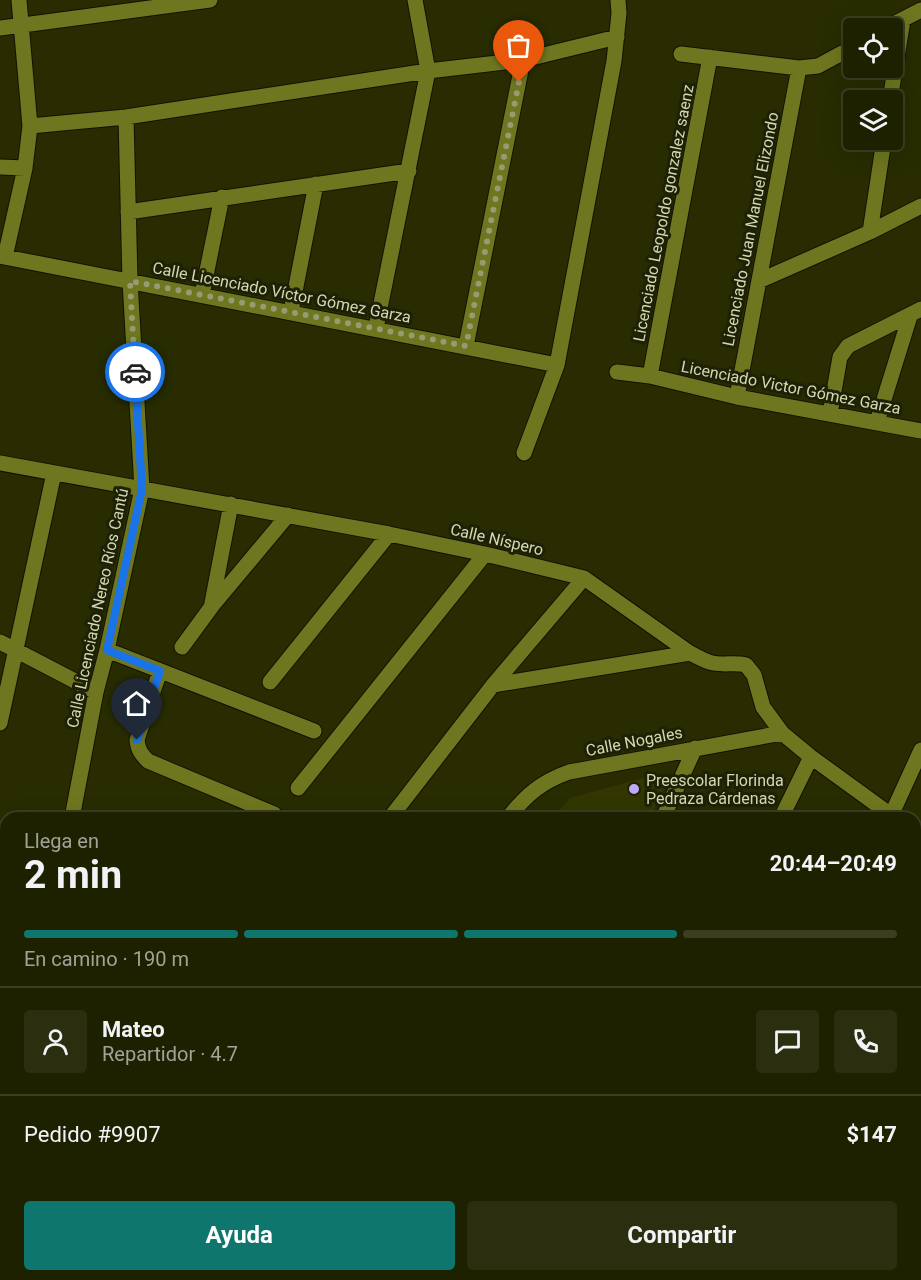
<!DOCTYPE html>
<html lang="es">
<meta charset="utf-8">
<style>
body{margin:0;font-family:Roboto,sans-serif;background:#2b2e0f;color:#f1f3f6;height:100vh;display:flex;flex-direction:column;font-size:22px;white-space:nowrap}
*{box-sizing:border-box;margin:0}
p{font-size:20px;color:#a1a399}
.icon{flex:none;width:33px;height:33px;fill:none;stroke:currentColor;stroke-width:2;stroke-linecap:round;stroke-linejoin:round}
.map{position:relative;flex:1;overflow:hidden}
.panel{position:absolute;left:0px;top:812px;width:921px;height:470px;display:flex;flex-direction:column;background:#1e2100;border-radius:18px 18px 0 0;box-shadow:0 6px 24px #0002,0 0 0 2px #3c3e22}
.panel>*{flex:none}
.fabs{position:absolute;left:843px;top:18px;display:grid;gap:12px}
.fabs a{display:grid;place-items:center;width:60px;height:60px;border-radius:6px;background:#1e2100;box-shadow:0 6px 24px #0002,0 0 0 2px #3c3e22;font-size:30px}
.pin{position:absolute;display:grid;place-items:center;width:51px;height:51px;color:#fff;margin:-62px -26px;border-radius:50% 50% 50% 0;rotate:-45deg;box-shadow:0 0 6px #0007}
.pin .icon{rotate:45deg}
.courier{position:absolute;display:grid;place-items:center;width:60px;height:60px;margin:-30px;border:4px solid #1a73e8;border-radius:50%;background:#fff;color:#222;box-shadow:0 2px 8px #0007}
.summary em{font-style:normal;font-weight:700}
.summary div{display:flex;flex-direction:column-reverse}
.summary{display:flex;align-items:center;justify-content:space-between;height:102px;padding:0 24px}
h1{font-size:39px;font-weight:700;line-height:45px}
.bar{display:grid;grid-template-columns:repeat(4,1fr);gap:9px 6px;align-content:center;height:72px;padding:0 24px}
.bar i{height:8px;border-radius:4px;background:#3c3e22}
.bar .active{background:#0f766e}
.bar p{grid-column:span 4}
.line{display:flex;align-items:center;gap:15px;padding:0 24px;border-top:2px solid #3c3e22}
.line div{flex:1}
.round{display:grid;place-items:center;flex:none;width:63px;height:63px;border-radius:6px;background:#2b2e0f}
.button{display:flex;gap:12px;margin-top:auto;padding:12px 24px}
.button a{flex:1;height:69px;border-radius:6px;background:#0f766e;color:#fff;font-size:24px;font-weight:700;line-height:69px;text-align:center}
.button a+a{background:#2b2e0f;color:#f1f3f6}
.map>svg:first-child{display:block}
.built{fill:#323601}
.lines{fill:none;stroke-linecap:round;stroke-linejoin:round}
.minor-casing{stroke:#111300;stroke-width:17}
.minor{stroke:#6e761f;stroke-width:15}
.done{stroke:#969c72;stroke-width:6;stroke-dasharray:0 10.8}
.route{stroke:#1a73e8;stroke-width:8}
.poi-dot{fill:#bcaaf5;stroke:#1f2107;stroke-width:2}
.labels{text-anchor:middle;stroke-width:6;stroke-linejoin:round;paint-order:stroke}
.street-label{font-size:16px;fill:#d2d9b0;stroke:#1f2107}
.poi-label{font-size:16px;fill:#d2d9b0;stroke:#1f2107;text-anchor:start}
</style>
<div class="map">
<svg width="921" height="1280" viewBox="0 0 921 1280">
<rect width="100%" height="100%" fill="#282c00"/>
<path class="built" d="M 654,775 L 668,780 L 651,817 L 553,817 L 570,798 Z"/>
<g class="lines">
<defs>
<path id="minor" d="M 0,28 L 210,0
M 886,28 L 921,10
M 681,54 L 799,68 L 818,66 L 842,53
M 890,100 L 903,20
M 30,126 L 126,117 L 428,71 L 523,60 L 617,37
M 0,167 L 25,168
M 128,212 L 409,171
M 870,232 L 884,140
M 0,256 L 557,365
M 5,257 L 25,168 L 30,126 L 19,0
M 759,281 L 870,232 L 921,206
M 202,295 L 222,197
M 291,312 L 316,184
M 376,328 L 428,71 L 415,0
M 466,346 L 523,60
M 617,372 L 650,376 L 737,397 L 921,431
M 650,376 L 710,57
M 737,397 L 799,68
M 830,414 L 840,357 L 848,346 L 921,309
M 877,422 L 910,316
M 524,453 L 557,365 L 614,61 L 619,13 L 618,0
M 0,463 L 389,534 L 485,554 L 584,578 L 690,653 C 696,656 703,660 709,662 C 721,666 734,662 746,665 L 754,675 L 763,707 L 782,733 L 811,757 L 895,818
M 212,603 L 231,504
M 0,642 L 96,692
M 182,647 L 212,606 L 288,515
M 107,650 L 314,731
M 160,671 L 137,740 C 138,750 141,754 148,761 L 274,814 L 271,818
M 270,682 L 389,534
M 493,685 L 690,653
M 0,723 L 54,473
M 298,788 L 485,554
M 72,818 L 96,692 L 107,650 L 142,489 L 130,281 L 126,117
M 390,818 L 493,685 L 584,578
M 508,818 C 526,795 541,782 569,772 L 782,733
M 663,818 L 695,748
M 781,818 L 811,757
M 890,818 L 921,750
M 915,834 L 921,838
M 0,910 L 6,911
M 915,978 L 921,965
M 0,995 L 6,997
M 0,1103 L 6,1104
M 0,1154 L 6,1155
M 915,1193 L 921,1181
M 0,1251 L 6,1252
M 319,1275 L 323,1280
M 389,1275 L 394,1280
M 712,1275 L 716,1280
M 20,1280 L 24,1275
M 139,1280 L 144,1275
M 268,1280 L 274,1275
M 416,1280 L 420,1275
M 557,1280 L 560,1275
M 662,1280 L 665,1275
M 770,1280 L 772,1275
M 872,1280 L 874,1275"/>
</defs>
<use href="#minor" class="minor-casing"/>
<use href="#minor" class="minor"/>
</g>
<g class="lines">
<path class="done" d="M 135,372 L 130,281 L 466,346 L 519,82"/>
<path class="route" d="M 135,372 L 142,489 L 107,650 L 160,671 L 137,740"/>
</g>
<circle class="poi-dot" cx="634" cy="789" r="6"/>
<g class="labels">
<g class="street-label">
<text transform="translate(663 213) rotate(-79)" y="6">Licenciado Leopoldo gonzalez saenz</text>
<text transform="translate(750 229) rotate(-79)" y="6">Licenciado Juan Manuel Elizondo</text>
<text transform="translate(282 292) rotate(11)" y="6">Calle Licenciado Víctor Gómez Garza</text>
<text transform="translate(791 387) rotate(11)" y="6">Licenciado Victor Gómez Garza</text>
<text transform="translate(497 539) rotate(13)" y="6">Calle Níspero</text>
<text transform="translate(97 608) rotate(-78)" y="6">Calle Licenciado Nereo Ríos Cantú</text>
<text transform="translate(634 741) rotate(-11)" y="6">Calle Nogales</text>
</g>
<g class="poi-label">
<text x="646" y="786">Preescolar Florinda<tspan x="646" dy="18">Pedraza Cárdenas</tspan></text>
</g>
</g>
</svg>
<div class="fabs">
<a><svg class="icon" aria-label="locate" viewBox="0 0 24 24"><circle cx="12" cy="12" r="6"/><path d="M12 2v4M12 18v4M2 12h4M18 12h4"/></svg></a>
<a><svg class="icon" aria-label="layers" viewBox="0 0 24 24"><path d="M12 4l9 5-9 5-9-5zM3 14l9 5 9-5"/></svg></a>
</div>
<div class="pin" style="left:519px;top:82px;background:#ea580c"><svg class="icon" aria-label="bag" viewBox="0 0 24 24"><path d="M5 8h14l-1 12H6zM9 8a3 3 0 0 1 6 0"/></svg></div>
<div class="pin" style="left:137px;top:740px;background:#1f2937"><svg class="icon" aria-label="home" viewBox="0 0 24 24"><path d="M3 11l9-7 9 7M6 9v11h12V9"/></svg></div>
<div class="courier" style="left:135px;top:372px"><svg class="icon" aria-label="car" viewBox="0 0 24 24"><path d="M5 17H2v-5l4-1 3-4h7l3 4 3 1v5h-3M9 17h6M6 11h13"/><circle cx="7" cy="17" r="2"/><circle cx="17" cy="17" r="2"/></svg></div>
<section class="panel">
<div class="summary"><div><h1>2 min</h1><p>Llega en</p></div><em>20:44–20:49</em></div>
<div class="bar"><i class="active"></i><i class="active"></i><i class="active"></i><i></i><p>En camino · 190 m</p></div>
<div class="line" style="height:108px"><a class="round"><svg class="icon" aria-label="person" viewBox="0 0 24 24"><circle cx="12" cy="8" r="4"/><path d="M4 21q1-7 8-7t8 7"/></svg></a><div><b>Mateo</b><p>Repartidor · 4.7</p></div><a class="round"><svg class="icon" aria-label="chat" viewBox="0 0 24 24"><path d="M4 5h16v11H9l-5 4z"/></svg></a><a class="round"><svg class="icon" aria-label="phone" viewBox="0 0 24 24"><path d="M5 4h4l2 5-3 2q2 4 5 5l2-3 5 2v4C11 20 4 13 5 4z"/></svg></a></div>
<div class="line" style="height:78px"><div>Pedido #9907</div><b>$147</b></div>
<div class="button"><a>Ayuda</a><a>Compartir</a></div>
</section>
</div>
